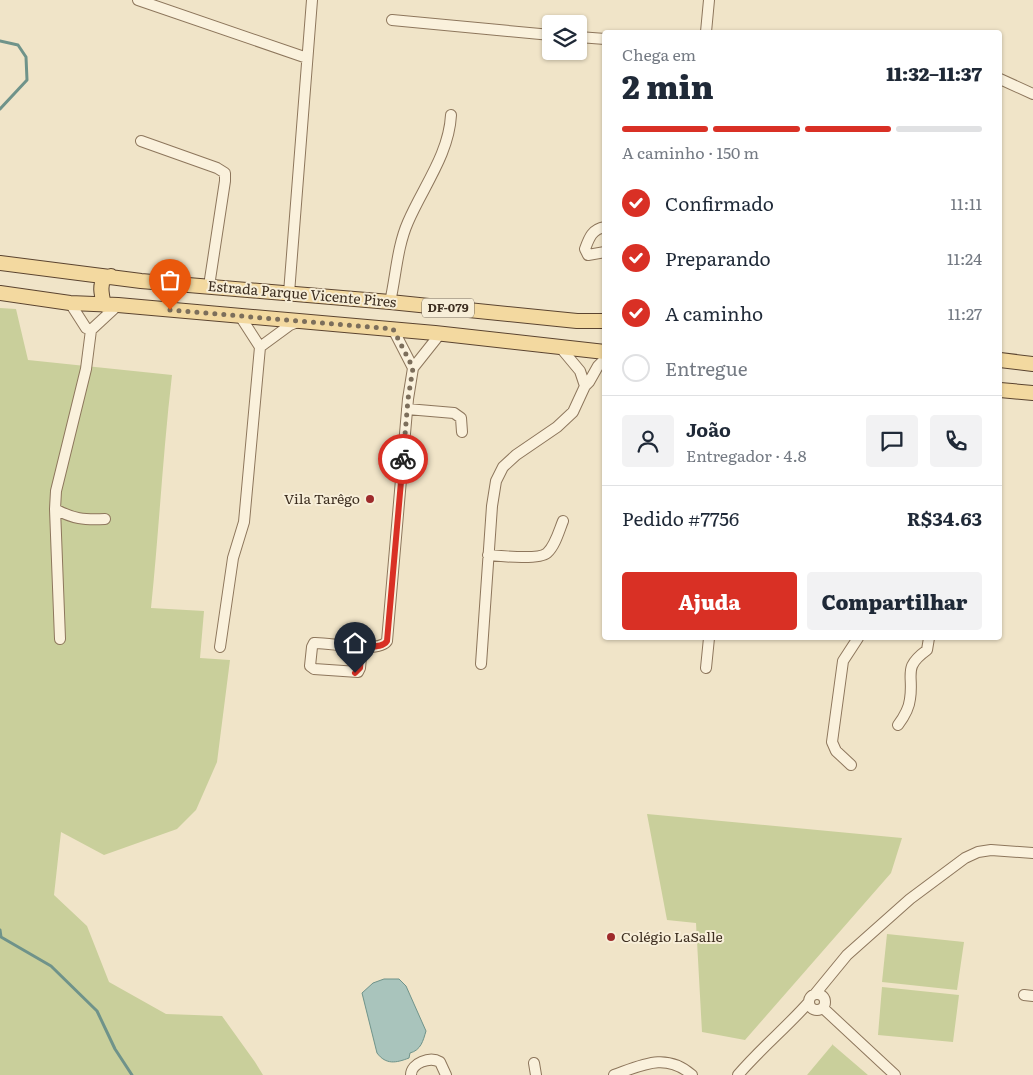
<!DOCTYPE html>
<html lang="pt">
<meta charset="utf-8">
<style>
body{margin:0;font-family:Literata,serif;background:#f2f2f3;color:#1f2937;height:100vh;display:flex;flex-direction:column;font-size:19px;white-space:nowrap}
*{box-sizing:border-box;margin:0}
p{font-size:16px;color:#747a83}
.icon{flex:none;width:28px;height:28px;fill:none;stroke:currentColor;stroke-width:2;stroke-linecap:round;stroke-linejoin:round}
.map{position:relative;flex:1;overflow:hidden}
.details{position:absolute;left:602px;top:30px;width:400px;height:610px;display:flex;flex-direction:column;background:#fff;border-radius:5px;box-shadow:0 1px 4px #0004}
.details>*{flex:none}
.buttons{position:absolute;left:542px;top:15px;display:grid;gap:10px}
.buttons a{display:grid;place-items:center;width:45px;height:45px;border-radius:5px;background:#fff;box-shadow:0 1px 4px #0004;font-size:25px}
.pin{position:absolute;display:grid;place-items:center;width:42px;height:42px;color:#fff;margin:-51px -21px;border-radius:50% 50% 50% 0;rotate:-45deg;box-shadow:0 0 5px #0007}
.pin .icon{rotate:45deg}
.courier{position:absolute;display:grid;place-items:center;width:50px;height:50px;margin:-25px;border:4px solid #d93025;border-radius:50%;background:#fff;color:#222;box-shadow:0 1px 6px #0007}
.summary em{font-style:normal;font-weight:800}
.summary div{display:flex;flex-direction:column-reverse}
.summary{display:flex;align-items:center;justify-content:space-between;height:85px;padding:0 20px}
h1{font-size:32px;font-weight:800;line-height:38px}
.bar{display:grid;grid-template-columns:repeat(4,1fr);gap:8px 5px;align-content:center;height:60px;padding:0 20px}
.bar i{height:6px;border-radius:4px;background:#e0e1e3}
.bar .current{background:#d93025}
.bar p{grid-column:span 4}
.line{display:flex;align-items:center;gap:12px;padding:0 20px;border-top:1px solid #e0e1e3}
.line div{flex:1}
.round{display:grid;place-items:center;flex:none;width:52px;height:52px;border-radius:5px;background:#f2f2f3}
ol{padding:0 20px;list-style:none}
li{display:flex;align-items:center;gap:15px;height:55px}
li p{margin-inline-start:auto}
li .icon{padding:5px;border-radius:50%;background:#d93025;color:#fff;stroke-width:4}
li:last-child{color:#747a83}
li i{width:28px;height:28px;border:2px solid #e0e1e3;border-radius:50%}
.cta{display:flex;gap:10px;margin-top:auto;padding:10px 20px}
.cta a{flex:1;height:58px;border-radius:5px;background:#d93025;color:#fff;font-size:20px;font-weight:800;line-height:58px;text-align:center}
.cta a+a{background:#f2f2f3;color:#1f2937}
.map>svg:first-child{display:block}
.green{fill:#c9cf9b}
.water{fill:#a9c4bc;stroke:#6f938a}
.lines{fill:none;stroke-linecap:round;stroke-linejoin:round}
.stream{stroke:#6f938a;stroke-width:3}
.minor-casing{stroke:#8d765c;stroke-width:12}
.major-casing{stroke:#5b4430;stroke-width:16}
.minor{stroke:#faf1dc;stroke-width:10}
.major{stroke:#f3d9a0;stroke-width:14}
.done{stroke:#7c6e5b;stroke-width:5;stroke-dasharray:0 9}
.route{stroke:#d93025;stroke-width:6}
.poi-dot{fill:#9e2a2b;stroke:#f7eed8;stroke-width:2}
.labels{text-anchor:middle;stroke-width:4;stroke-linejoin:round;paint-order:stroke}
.shield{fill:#f7eed8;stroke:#756857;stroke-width:1}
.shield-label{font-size:12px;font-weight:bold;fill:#3d2e20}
.street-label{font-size:14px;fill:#3d2e20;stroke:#f7eed8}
.poi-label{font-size:14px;fill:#3d2e20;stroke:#f7eed8;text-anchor:end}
</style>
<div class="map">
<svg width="1033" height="1075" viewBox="0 0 1033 1075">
<rect width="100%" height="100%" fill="#f0e4c8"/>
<path class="green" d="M 0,308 L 16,309 L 28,360 L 172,375 C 163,452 159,530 151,608 L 204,611 L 200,658 L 230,660 L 217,762 L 196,810 L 177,829 L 104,855 L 61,832 L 54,895 L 87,926 L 109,982 L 166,1014 L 222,1016 L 255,1062 L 263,1075 L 0,1075 Z
M 647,814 L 902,838 L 891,873 L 745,1040 L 702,1032 L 696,923 L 667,920 Z
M 887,934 L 964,942 L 957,990 L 882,982 Z
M 882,987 L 959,995 L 953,1042 L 878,1035 Z
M 833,1044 L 833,1045 L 868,1075 L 807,1075 Z"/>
<path class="water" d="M 384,979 L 399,979 L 406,986 L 426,1031 C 423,1041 421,1050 410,1053 L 409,1058 C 396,1063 386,1065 377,1053 L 362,993 L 373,983 Z"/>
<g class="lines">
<path class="stream" d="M 0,41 L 18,45 L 26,57 L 27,80 L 0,109
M 0,930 L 1,937 L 51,966 L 97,1011 L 115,1049 L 132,1075"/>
<defs>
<path id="minor" d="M 138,0 L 307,58
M 392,20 L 551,35
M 706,32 L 709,0
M 579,37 L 605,39
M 1000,79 L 1033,94
M 141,141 L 217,168 L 225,173 L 225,181 L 209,286
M 605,227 C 592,229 589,238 585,249 L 588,255 L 605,252
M 289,293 L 312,0
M 390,302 C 396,276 397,247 408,222 C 423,187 449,154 451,115
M 70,303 L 86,328 L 91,330
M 393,329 L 413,368
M 260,347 L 290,325 L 298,322
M 560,347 L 580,371 L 585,386
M 407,409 L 454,413 L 461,418 L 462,432
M 55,509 L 60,639
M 105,519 C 84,520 73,519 55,509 L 56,491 L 86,369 L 91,330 L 118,305
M 488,555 C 500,556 539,560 547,553 C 555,546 559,531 563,521
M 220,647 L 233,558 L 244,522 L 260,347 L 240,316
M 362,647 L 360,668 L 358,672 L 314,669 L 310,666 L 312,647 L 314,643 C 329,642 379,654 387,641 L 408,399 L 413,368 L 440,334
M 481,664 L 492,506 L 496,481 L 503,467 L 516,455 L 557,427 L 573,412 L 585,386 L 589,382 L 598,366 L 605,359
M 706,668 L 709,638
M 898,725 C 904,717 909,709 910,699 C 914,674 902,668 927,650 L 929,638
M 851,765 L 836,751 L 832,742 L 843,661 L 858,638
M809 1002a8 8 0 1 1 16 0a8 8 0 1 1-16 0Z
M 815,994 L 847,955 L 910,899 L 965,858 L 978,852 L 991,850 L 1033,853
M 1024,995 L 1033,996
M 823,1008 L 895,1075
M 534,1063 L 536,1075
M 411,1075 C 411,1063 430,1056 440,1062 L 446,1075
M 614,1075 C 642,1065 666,1052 692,1075
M 738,1075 C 760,1049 787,1027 809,1002"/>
<path id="major" d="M 0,263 L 141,281 L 390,302 L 577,321 L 605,321
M 0,293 L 70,303 L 118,305 L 435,333 L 605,352
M 104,305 C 102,296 99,286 104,279 L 111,276
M 1000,360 L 1033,364
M 1000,390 L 1033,393"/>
</defs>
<use href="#minor" class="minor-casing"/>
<use href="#major" class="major-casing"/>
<use href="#minor" class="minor"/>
<use href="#major" class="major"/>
</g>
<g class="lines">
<path class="done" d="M 170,310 L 393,329 L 413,368 L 408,399 L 403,459"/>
<path class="route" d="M 355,673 L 360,668 L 362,647 C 370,646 383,648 387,641 L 403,459"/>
</g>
<g class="poi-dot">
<circle cx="370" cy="499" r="5"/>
<circle cx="611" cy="937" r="5"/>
</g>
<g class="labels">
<rect class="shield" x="422" y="298.5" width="52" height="19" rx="4"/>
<g class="shield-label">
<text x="448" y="312">DF-079</text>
</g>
<g class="street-label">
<text transform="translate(302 294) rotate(5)" y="5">Estrada Parque Vicente Pires</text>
</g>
<g class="poi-label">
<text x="360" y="504">Vila Tarêgo</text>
<text x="621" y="942" text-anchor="start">Colégio LaSalle</text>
</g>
</g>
</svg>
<div class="buttons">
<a><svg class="icon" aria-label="layers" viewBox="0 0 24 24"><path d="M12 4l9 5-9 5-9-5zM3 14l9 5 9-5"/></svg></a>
</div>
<div class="pin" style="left:170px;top:310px;background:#ea580c"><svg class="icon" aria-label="bag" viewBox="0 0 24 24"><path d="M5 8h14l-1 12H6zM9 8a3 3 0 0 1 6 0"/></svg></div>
<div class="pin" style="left:355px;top:673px;background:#1f2937"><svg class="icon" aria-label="home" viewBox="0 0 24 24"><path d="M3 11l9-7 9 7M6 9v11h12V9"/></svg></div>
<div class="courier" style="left:403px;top:459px"><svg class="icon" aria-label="bike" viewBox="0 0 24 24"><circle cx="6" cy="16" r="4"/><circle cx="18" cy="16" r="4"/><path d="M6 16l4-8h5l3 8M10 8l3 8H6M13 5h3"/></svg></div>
<section class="details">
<div class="summary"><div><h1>2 min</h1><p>Chega em</p></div><em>11:32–11:37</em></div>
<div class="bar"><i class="current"></i><i class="current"></i><i class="current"></i><i></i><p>A caminho · 150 m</p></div>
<ol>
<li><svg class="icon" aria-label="check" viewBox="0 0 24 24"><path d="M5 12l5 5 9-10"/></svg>Confirmado<p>11:11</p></li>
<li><svg class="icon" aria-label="check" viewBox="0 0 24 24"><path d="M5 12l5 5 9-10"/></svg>Preparando<p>11:24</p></li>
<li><svg class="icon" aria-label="check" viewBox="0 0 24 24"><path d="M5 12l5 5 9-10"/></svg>A caminho<p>11:27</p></li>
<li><i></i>Entregue</li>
</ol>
<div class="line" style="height:90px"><a class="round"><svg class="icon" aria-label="person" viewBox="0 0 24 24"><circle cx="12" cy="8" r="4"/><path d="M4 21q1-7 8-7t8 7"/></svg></a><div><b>João</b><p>Entregador · 4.8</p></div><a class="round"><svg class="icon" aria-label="chat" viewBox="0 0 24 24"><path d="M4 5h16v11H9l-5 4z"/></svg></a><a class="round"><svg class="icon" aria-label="phone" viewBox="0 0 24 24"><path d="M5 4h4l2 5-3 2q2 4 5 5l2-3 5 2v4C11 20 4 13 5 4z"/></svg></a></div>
<div class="line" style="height:65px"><div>Pedido #7756</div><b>R$34.63</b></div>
<div class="cta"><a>Ajuda</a><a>Compartilhar</a></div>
</section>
</div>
